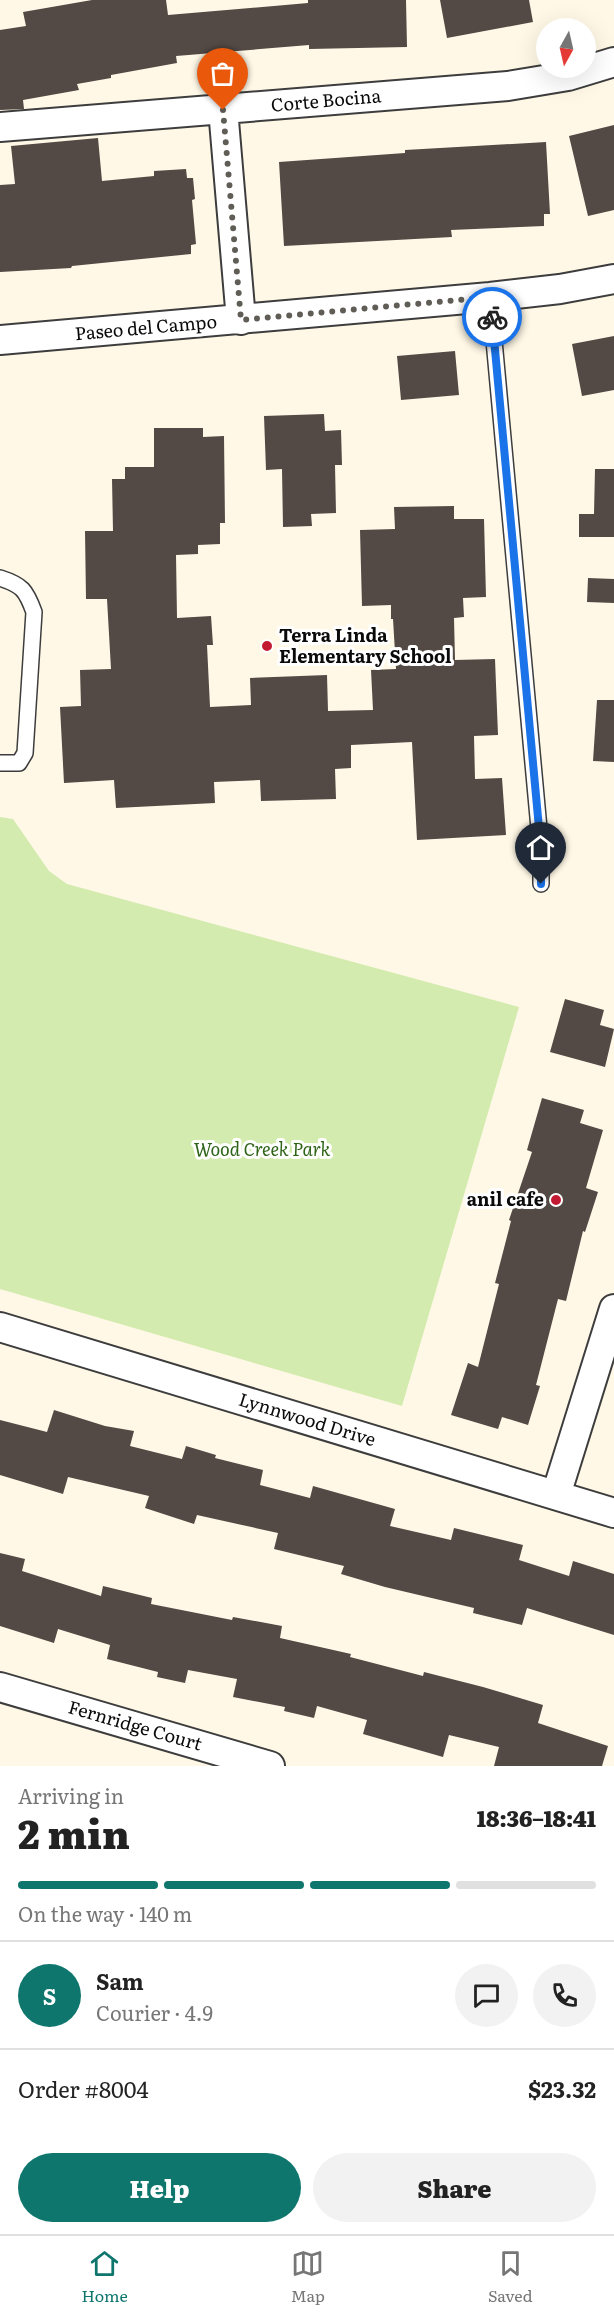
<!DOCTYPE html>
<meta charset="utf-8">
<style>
body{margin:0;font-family:Literata,serif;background:#f2f2f2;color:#222;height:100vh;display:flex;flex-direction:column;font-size:22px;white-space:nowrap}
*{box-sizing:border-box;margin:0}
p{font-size:20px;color:#767676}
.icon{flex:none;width:33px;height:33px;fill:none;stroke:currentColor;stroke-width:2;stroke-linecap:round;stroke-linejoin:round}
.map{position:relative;height:1766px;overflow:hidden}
.drawer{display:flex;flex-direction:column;background:#fff;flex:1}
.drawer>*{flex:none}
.needle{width:39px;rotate:188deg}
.fabs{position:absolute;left:536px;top:18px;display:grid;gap:12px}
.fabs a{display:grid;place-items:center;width:60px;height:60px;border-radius:50%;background:#fff;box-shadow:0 6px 24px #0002;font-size:30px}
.pin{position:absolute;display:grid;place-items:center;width:51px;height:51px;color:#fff;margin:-62px -26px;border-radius:50% 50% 50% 0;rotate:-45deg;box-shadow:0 0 6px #0007}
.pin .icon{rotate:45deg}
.courier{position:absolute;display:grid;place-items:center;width:60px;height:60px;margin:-30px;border:4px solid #1a73e8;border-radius:50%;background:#fff;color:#222;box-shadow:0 2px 8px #0007}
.head em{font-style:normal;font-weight:800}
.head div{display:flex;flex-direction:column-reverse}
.head{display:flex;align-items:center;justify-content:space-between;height:102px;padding:0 18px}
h1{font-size:39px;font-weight:800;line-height:45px}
.bar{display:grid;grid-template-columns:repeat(4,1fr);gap:9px 6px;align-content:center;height:72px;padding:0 18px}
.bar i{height:8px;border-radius:4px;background:#e0e0e0}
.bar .current{background:#0f766e}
.bar p{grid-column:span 4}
.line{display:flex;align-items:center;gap:15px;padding:0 18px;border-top:2px solid #e0e0e0}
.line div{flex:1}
.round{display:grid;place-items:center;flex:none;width:63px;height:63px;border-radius:32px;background:#f2f2f2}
.primary-button{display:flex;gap:12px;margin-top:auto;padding:12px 18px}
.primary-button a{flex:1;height:69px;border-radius:36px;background:#0f766e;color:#fff;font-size:24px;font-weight:800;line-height:69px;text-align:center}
.primary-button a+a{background:#f2f2f2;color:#222}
.tabs{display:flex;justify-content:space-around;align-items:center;height:84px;border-top:2px solid #e0e0e0;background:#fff;font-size:16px;color:#767676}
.tabs a{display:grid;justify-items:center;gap:3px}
.tabs .current{color:#0f766e}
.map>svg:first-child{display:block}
.green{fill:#d3ebae}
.building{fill:#534945}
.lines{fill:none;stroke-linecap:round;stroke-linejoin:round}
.lane-casing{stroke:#3d3d3d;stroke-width:18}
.street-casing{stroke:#3d3d3d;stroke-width:32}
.lane{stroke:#fff;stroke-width:15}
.street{stroke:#fff;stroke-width:28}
.done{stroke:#605d57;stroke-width:6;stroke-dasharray:0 10.8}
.route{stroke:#1a73e8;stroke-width:8}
.poi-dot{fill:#c11a32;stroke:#fff;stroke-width:2}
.labels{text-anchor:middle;stroke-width:6;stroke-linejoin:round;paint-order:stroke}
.street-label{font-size:18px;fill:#0a0a0a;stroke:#fff}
.poi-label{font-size:18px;font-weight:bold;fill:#0a0a0a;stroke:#fff;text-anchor:start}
.park-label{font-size:18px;font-style:italic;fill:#2e6417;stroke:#fff}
</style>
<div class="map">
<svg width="614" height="1766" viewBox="0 0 614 1766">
<rect width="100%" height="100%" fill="#fff8e6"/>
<path class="green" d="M 0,817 L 13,819 L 49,871 L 67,884 L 519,1007 L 402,1406 L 0,1289 Z"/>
<path class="building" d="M 92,0 L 166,0 L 168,15 L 308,3 L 308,0 L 406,0 L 407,47 L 309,49 L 309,45 L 176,56 L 177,63 L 111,75 L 111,78 L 77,84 L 79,90 L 23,100 L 24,109 L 0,110 L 0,30 L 26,26 L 23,12 Z
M 440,0 L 529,0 L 533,22 L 447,38 Z
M 614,125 L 614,210 L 588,216 L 569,136 Z
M 98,138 L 102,181 L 154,176 L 154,171 L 186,169 L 187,178 L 193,178 L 195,199 L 192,200 L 196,244 L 191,245 L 191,254 L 72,266 L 71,268 L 0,272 L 0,185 L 15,184 L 11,146 Z
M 546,142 L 550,214 L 544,214 L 544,226 L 451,230 L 452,237 L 284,246 L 279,162 L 405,153 L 405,150 Z
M 614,336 L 614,390 L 582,396 L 572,344 Z
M 455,351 L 459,395 L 401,400 L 397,356 Z
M 324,414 L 325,431 L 341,430 L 342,465 L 335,465 L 336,513 L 311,514 L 312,526 L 283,527 L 282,469 L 266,470 L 264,416 Z
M 154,428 L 203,428 L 203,437 L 224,436 L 225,523 L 220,523 L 220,544 L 198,545 L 198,554 L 176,555 L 177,618 L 211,616 L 213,645 L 207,645 L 210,707 L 251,705 L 250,678 L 327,675 L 328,711 L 373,710 L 371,670 L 396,669 L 393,619 L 391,619 L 391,605 L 362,606 L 360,530 L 395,529 L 394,507 L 454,506 L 454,519 L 484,519 L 486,597 L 463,598 L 464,617 L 454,618 L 455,660 L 495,659 L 498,735 L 474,736 L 475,779 L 502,778 L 506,835 L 417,840 L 412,742 L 351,745 L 351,768 L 335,769 L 336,799 L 261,801 L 260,780 L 214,782 L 215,803 L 116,808 L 114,780 L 64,783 L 60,707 L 81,706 L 80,670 L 111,669 L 107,599 L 86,599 L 85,531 L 113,531 L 112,479 L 125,479 L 125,467 L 154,467 Z
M 595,469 L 614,469 L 614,537 L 579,537 L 579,514 L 594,514 Z
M 588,578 L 614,579 L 614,603 L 587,602 Z
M 597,700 L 614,700 L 614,762 L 593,761 Z
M 565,999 L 604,1010 L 600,1025 L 614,1029 L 605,1067 L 550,1052 Z
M 542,1098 L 584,1110 L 580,1123 L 603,1130 L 586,1188 L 598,1192 L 585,1232 L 583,1231 L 566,1301 L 558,1299 L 536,1385 L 540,1386 L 528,1425 L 502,1417 L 498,1429 L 451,1415 L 468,1363 L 478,1367 L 499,1284 L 495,1283 L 511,1221 L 509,1220 L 532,1152 L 527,1150 Z
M 54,1410 L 105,1426 L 134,1431 L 130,1446 L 182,1459 L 186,1446 L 216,1455 L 215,1458 L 263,1470 L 260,1485 L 310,1498 L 313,1486 L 395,1509 L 390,1526 L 451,1540 L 454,1528 L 523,1545 L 519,1560 L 569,1576 L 573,1561 L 614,1574 L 614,1635 L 527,1608 L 522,1625 L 473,1613 L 474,1608 L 385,1587 L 341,1574 L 344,1566 L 274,1549 L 278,1533 L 197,1515 L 194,1524 L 145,1508 L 149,1496 L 68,1477 L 63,1494 L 0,1475 L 0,1420 L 47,1432 Z
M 0,1553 L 25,1559 L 22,1571 L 101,1596 L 103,1586 L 152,1598 L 151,1604 L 232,1620 L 233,1617 L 282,1626 L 280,1638 L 351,1654 L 350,1657 L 423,1676 L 424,1672 L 483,1687 L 543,1705 L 538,1723 L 608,1746 L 602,1766 L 494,1766 L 499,1747 L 449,1735 L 443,1757 L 363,1734 L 367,1720 L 317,1706 L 314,1718 L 284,1711 L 285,1707 L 233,1697 L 237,1679 L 188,1670 L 185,1683 L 157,1677 L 158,1672 L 107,1659 L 110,1645 L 58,1629 L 54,1643 L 0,1626 Z"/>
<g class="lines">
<defs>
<path id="lane" d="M 490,297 L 541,850 L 541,884
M 0,578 C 22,585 26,590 34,612 L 25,753 L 19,763 L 0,763"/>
<path id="street" d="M 223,109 L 241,320
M 0,127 L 508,86 L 568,76 L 614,62
M 0,340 L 490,297 L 560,289 L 614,279
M 0,1327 L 614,1513
M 556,1495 L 614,1309
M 0,1687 L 270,1766"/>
</defs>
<use href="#lane" class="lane-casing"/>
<use href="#street" class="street-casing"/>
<use href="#lane" class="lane"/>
<use href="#street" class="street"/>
</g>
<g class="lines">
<path class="done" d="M 223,110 L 241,320 L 490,297 L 492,317"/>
<path class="route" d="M 492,317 L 541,850 L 541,884"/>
</g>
<g class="poi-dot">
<circle cx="267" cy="646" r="6"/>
<circle cx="556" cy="1200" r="6"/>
</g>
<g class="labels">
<g class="street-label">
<text transform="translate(326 101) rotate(-5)" y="6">Corte Bocina</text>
<text transform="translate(146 328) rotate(-5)" y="6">Paseo del Campo</text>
<text transform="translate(307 1420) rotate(17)" y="6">Lynnwood Drive</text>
<text transform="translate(135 1726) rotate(16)" y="6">Fernridge Court</text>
</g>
<g class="poi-label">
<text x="279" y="642">Terra Linda<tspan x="279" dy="21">Elementary School</tspan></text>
<text x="544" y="1206" text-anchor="end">anil cafe</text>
</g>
<g class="park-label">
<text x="262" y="1156">Wood Creek Park</text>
</g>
</g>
</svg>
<div class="fabs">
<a><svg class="needle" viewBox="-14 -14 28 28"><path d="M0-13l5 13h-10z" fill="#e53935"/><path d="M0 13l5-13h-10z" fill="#767676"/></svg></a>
</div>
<div class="pin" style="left:223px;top:110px;background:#ea580c"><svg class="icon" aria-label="bag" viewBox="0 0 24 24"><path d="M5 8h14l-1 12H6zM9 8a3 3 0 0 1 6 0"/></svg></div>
<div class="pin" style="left:541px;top:884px;background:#1f2937"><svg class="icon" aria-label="home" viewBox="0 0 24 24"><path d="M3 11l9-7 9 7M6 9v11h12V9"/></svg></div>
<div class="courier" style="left:492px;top:317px"><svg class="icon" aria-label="bike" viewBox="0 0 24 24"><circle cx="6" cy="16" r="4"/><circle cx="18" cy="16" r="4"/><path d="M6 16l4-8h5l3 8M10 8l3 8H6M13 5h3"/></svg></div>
</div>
<section class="drawer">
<div class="head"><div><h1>2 min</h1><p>Arriving in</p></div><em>18:36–18:41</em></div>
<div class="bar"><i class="current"></i><i class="current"></i><i class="current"></i><i></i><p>On the way · 140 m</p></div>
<div class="line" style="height:108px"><b class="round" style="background:#0f766e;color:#fff">S</b><div><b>Sam</b><p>Courier · 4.9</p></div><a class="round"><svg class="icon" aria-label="chat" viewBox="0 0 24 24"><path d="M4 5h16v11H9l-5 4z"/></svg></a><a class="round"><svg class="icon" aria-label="phone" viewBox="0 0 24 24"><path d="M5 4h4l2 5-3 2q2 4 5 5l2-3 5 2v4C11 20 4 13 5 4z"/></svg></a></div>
<div class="line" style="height:78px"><div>Order #8004</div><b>$23.32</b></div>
<div class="primary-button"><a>Help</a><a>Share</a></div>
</section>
<nav class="tabs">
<a class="current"><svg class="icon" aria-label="home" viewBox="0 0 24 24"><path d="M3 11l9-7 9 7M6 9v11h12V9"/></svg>Home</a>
<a><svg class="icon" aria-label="map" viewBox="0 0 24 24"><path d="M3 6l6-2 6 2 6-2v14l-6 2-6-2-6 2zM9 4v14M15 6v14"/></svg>Map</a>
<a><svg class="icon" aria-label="saved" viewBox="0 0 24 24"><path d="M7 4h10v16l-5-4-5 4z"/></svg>Saved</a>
</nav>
